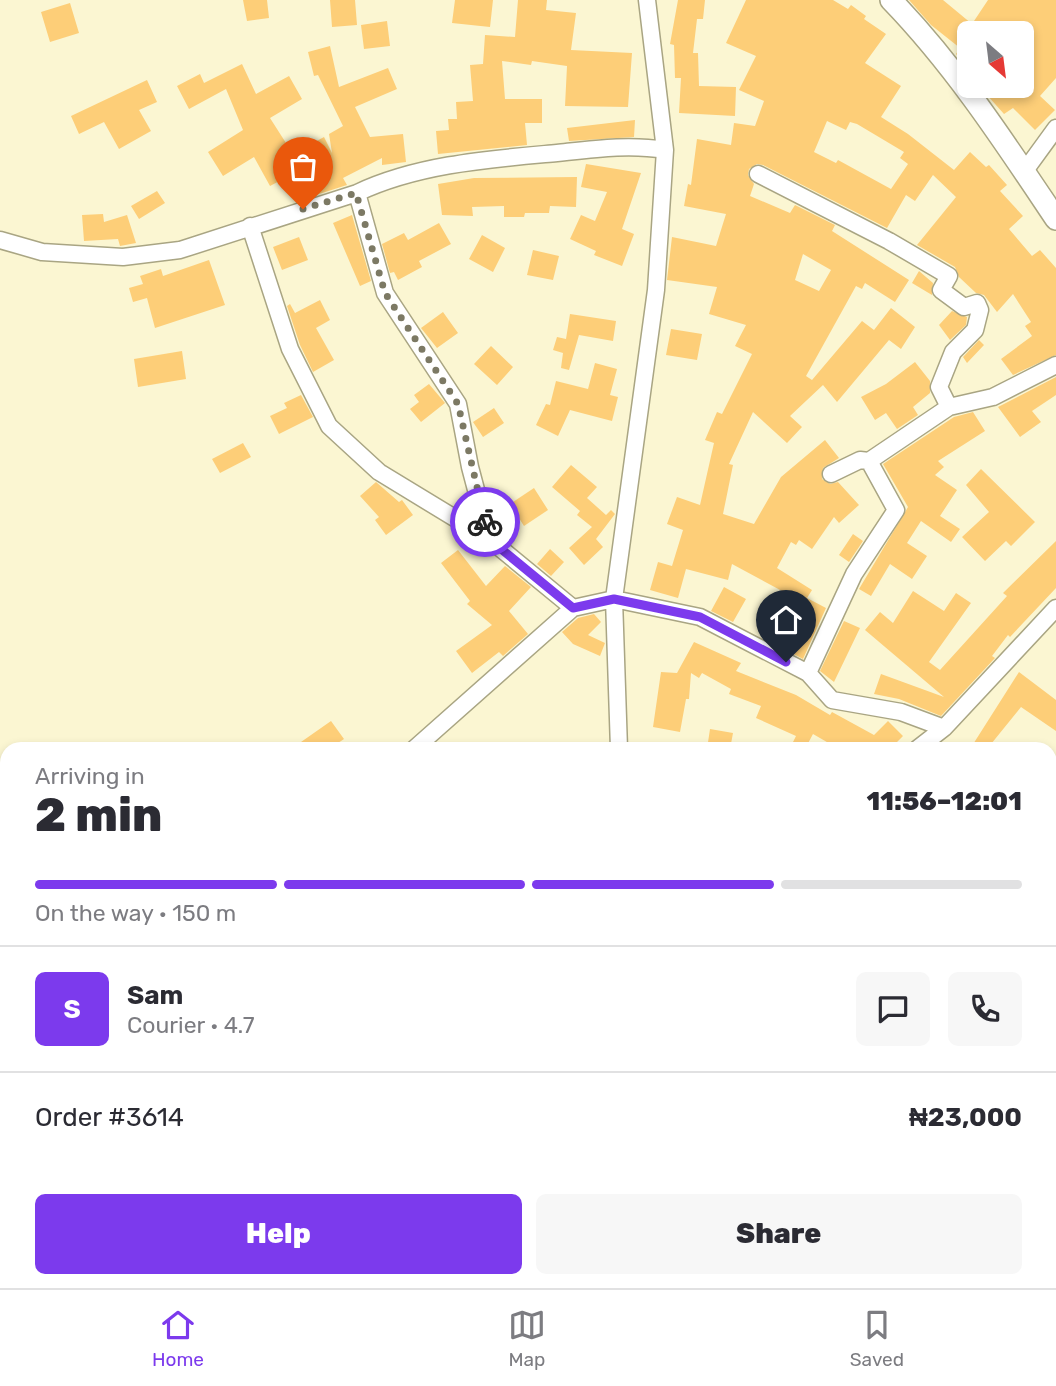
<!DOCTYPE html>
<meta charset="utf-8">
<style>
body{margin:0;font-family:Rubik,sans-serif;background:#f7f7f7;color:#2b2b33;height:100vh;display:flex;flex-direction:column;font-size:26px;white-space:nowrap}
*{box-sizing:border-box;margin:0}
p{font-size:23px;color:#7c7c81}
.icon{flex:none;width:38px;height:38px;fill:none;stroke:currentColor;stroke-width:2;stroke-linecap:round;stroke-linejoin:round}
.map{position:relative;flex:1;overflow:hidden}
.drawer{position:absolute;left:0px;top:742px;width:1057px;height:546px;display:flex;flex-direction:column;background:#fff;border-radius:21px 21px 0 0;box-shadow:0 4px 10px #0003}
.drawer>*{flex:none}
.needle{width:46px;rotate:152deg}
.tools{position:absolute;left:957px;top:21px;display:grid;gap:14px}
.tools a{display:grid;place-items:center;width:77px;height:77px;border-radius:10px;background:#fff;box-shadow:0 4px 10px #0003;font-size:35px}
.pin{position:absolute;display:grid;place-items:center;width:60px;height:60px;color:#fff;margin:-72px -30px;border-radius:50% 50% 50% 0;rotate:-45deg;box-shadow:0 0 7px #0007}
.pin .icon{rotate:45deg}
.courier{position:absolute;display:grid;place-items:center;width:70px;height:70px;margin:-35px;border:5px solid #7c3aed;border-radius:50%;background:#fff;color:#222;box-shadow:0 2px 9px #0007}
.head em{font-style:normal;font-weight:800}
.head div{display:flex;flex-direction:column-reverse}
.head{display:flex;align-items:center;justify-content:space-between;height:119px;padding:0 35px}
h1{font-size:46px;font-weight:800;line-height:52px}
.bar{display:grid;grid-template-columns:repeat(4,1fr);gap:10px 7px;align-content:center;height:84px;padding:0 35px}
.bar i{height:9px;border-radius:5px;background:#e1e1e2}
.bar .current{background:#7c3aed}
.bar p{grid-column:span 4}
.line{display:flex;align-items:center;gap:18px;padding:0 35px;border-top:2px solid #e1e1e2}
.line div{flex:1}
.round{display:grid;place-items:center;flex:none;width:74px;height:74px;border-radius:10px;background:#f7f7f7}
.button{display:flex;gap:14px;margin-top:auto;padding:14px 35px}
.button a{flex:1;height:80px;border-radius:10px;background:#7c3aed;color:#fff;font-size:28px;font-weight:800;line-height:80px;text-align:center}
.button a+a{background:#f7f7f7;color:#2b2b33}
.tabs{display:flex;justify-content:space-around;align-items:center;height:98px;border-top:2px solid #e1e1e2;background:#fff;font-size:19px;color:#7c7c81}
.tabs a{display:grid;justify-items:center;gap:4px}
.tabs .current{color:#7c3aed}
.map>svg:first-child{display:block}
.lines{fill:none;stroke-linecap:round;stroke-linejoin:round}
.stream{stroke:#7bb771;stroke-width:4.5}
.building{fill:#fdce78;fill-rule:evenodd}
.minor-casing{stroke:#a9a583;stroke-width:19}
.tertiary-casing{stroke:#a9a583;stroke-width:24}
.minor{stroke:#fff;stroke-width:16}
.tertiary{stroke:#fff;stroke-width:21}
.done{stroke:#7c7964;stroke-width:7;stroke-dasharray:0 12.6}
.route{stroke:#7c3aed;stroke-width:9}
</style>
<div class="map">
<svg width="1056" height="1288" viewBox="0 0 1056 1288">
<rect width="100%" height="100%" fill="#fbf6d2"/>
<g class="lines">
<path class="stream" d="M 915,1281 L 925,1288"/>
</g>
<path class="building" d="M 243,0 L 267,0 L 269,18 L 247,21 Z
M 330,0 L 355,0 L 357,25 L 332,27 Z
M 455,0 L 493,0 L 490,27 L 452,23 Z
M 518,0 L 547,0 L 546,10 L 576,13 L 571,50 L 632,53 L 628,107 L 565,106 L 567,66 L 532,61 L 531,65 L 502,61 L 505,99 L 542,99 L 542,123 L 525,123 L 527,145 L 438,154 L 436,131 L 449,130 L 448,119 L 457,119 L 456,102 L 473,101 L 470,65 L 483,64 L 485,35 L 515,37 Z
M 678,0 L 705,0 L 703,19 L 697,19 L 693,53 L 698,53 L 699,86 L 736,87 L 735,116 L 679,113 L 681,78 L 675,78 L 674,45 L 670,44 Z
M 746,0 L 833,0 L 848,9 L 851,5 L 866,16 L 864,19 L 886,34 L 865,63 L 901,86 L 881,117 L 908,134 L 954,170 L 970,152 L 986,167 L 989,165 L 1007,185 L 1000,191 L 1023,216 L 1009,229 L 1032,256 L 1040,250 L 1056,268 L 1056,355 L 1013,375 L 1001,359 L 1032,336 L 1025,326 L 1031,322 L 1013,294 L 997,312 L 984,295 L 976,293 L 959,277 L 955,267 L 917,245 L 956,197 L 933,175 L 915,201 L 906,195 L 887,228 L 763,165 L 757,164 L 749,169 L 748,175 L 754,184 L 750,196 L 790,213 L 795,205 L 835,225 L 832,231 L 909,280 L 895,302 L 865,283 L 862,289 L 856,286 L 806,376 L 812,380 L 862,321 L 874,330 L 891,308 L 915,327 L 901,349 L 889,340 L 837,402 L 823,385 L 790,416 L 802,427 L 787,443 L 753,412 L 729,464 L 733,465 L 723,514 L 754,524 L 781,477 L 825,440 L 839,458 L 823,468 L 822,479 L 830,484 L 838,482 L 859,505 L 839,523 L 834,517 L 812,549 L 799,540 L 796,545 L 791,542 L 777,568 L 812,590 L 807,598 L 826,608 L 803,659 L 780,647 L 794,615 L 775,604 L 782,591 L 732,564 L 728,580 L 686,569 L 678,598 L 650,590 L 658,562 L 672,566 L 683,530 L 667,524 L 677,497 L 700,505 L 714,443 L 705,440 L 717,412 L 722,414 L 752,354 L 735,346 L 746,325 L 709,314 L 717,287 L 667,280 L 672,237 L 716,246 L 726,214 L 684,206 L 688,184 L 691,185 L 697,139 L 731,145 L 734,123 L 755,126 L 764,101 L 739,90 L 756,56 L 726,43 ZM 827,121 L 846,130 L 850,122 L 857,124 L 904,152 L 900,158 L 908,164 L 891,189 L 838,160 L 836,163 L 814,152 ZM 803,254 L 831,270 L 819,291 L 795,280 Z
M 909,0 L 943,0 L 972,24 L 988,0 L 1056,0 L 1056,78 L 1040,96 L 1055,110 L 1035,130 L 1013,108 L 1004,114 L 987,95 L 996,86 L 1022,86 L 1022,33 L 970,33 L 970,68 L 956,54 L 960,48 L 931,25 Z
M 70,3 L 79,33 L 50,42 L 41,12 Z
M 387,21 L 390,46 L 364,49 L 361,25 Z
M 330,46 L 339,87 L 388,68 L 397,89 L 355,107 L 370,137 L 403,134 L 406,162 L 382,165 L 382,158 L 343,178 L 347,185 L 316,195 L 302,169 L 270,186 L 254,157 L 223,176 L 208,152 L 243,130 L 226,89 L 189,109 L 177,86 L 200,74 L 204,83 L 242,64 L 256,94 L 289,76 L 302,99 L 270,118 L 293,154 L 324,137 L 332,153 L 329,134 L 343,126 L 318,75 L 314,76 L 308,52 Z
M 147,80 L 157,102 L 139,110 L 151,131 L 119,149 L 104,122 L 79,134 L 71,116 Z
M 635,120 L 634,137 L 569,141 L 567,128 Z
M 586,164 L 641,173 L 622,229 L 634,234 L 622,266 L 594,255 L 596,251 L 570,239 L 581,215 L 595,221 L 607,192 L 581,187 Z
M 577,177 L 576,207 L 550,206 L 549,213 L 525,213 L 524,217 L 504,217 L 504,206 L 472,207 L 473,216 L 442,215 L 438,184 L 474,178 Z
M 157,191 L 165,203 L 139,219 L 131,206 Z
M 103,214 L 104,222 L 127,215 L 136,243 L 120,246 L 118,239 L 84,241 L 82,215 Z
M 352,215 L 371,281 L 360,286 L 333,223 Z
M 439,223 L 451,244 L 419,261 L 422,267 L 398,280 L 394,272 L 390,273 L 382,244 L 404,233 L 408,240 Z
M 482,235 L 505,248 L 493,272 L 469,259 Z
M 299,237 L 308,260 L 282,270 L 273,247 Z
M 533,250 L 559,256 L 553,280 L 527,275 Z
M 209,260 L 225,305 L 155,328 L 147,298 L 133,302 L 129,288 L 143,284 L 140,276 L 161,269 L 163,276 Z
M 919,271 L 933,283 L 932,295 L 912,283 Z
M 320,300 L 330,320 L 316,328 L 334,360 L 313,372 L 300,345 L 287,306 L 290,304 L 295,313 Z
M 952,311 L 967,317 L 966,325 L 950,340 L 939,325 Z
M 443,312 L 458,333 L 437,348 L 421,328 Z
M 570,314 L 616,321 L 613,341 L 579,335 L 569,370 L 561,368 L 563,353 L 553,350 L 557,337 L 566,339 Z
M 671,329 L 702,334 L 697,360 L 666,355 Z
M 979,340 L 984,345 L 967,363 L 963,357 Z
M 491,346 L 513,367 L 497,385 L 474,364 Z
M 182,351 L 186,379 L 138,387 L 134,359 Z
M 915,362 L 930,381 L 930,393 L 913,407 L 918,415 L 897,429 L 886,413 L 875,420 L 861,397 L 886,384 Z
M 595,363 L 617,369 L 610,395 L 618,397 L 612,421 L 570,410 L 558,436 L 536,425 L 546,404 L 550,405 L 556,381 L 588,389 Z
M 1056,377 L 1056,395 L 1032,411 L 1041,422 L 1020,437 L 998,407 Z
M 429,384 L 445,403 L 421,422 L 410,409 L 419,402 L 414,395 Z
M 301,395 L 313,417 L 279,434 L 270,416 L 287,408 L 284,403 Z
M 494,408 L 504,423 L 483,437 L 473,422 Z
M 973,412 L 985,431 L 938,461 L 944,467 L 935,475 L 957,490 L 940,516 L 960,529 L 951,542 L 921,521 L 907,543 L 927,556 L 912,579 L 890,564 L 871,596 L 859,589 L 908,507 L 883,464 L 954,417 Z
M 243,443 L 251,457 L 220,473 L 212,459 Z
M 571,465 L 597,487 L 587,498 L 606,515 L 611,510 L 615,514 L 596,539 L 603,547 L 584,565 L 569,548 L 592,527 L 577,515 L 580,511 L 552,487 Z
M 981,469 L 1035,522 L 1011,546 L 1006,541 L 985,561 L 962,537 L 989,512 L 966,485 Z
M 376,482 L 399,502 L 402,500 L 413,515 L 386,535 L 375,520 L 379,517 L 360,496 Z
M 534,488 L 548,510 L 524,526 L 510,504 Z
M 853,534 L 863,541 L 849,562 L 839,555 Z
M 1056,541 L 1056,588 L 1010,637 L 1008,635 L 992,656 L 995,658 L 941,716 L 899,699 L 874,694 L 881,674 L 944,697 L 865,630 L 880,612 L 893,623 L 913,591 L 944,611 L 956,593 L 971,603 L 929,662 L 940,670 L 1007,596 L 1003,593 Z
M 550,549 L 564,562 L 551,576 L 537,564 Z
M 458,550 L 486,586 L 505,566 L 531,587 L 509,611 L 528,634 L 503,656 L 499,652 L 472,673 L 456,651 L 492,625 L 467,604 L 470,601 L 441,563 Z
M 724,587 L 746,599 L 733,622 L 711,611 Z
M 594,614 L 601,622 L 588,635 L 605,643 L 600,656 L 573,644 L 562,632 L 578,618 Z
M 844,621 L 860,628 L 834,682 L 820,671 Z
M 694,642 L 741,663 L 736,671 L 796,695 L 830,715 L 832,712 L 874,735 L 888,721 L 903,736 L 890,749 L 839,749 L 813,734 L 805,749 L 793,742 L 796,736 L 756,718 L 761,706 L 729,694 L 731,689 L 702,673 L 699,678 L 691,673 L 689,699 L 686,699 L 680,732 L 653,727 L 661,672 L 677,673 Z
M 1019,672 L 1056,700 L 1056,731 L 1021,707 L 987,749 L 970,749 Z
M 331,721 L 344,739 L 329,749 L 291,749 Z
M 710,729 L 733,733 L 730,749 L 707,749 Z"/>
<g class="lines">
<defs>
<path id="minor" d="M 1024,172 L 1056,128
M 758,174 L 889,241 L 949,276 L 941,290 L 964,307 L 977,303 L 980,310 L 975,330 L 953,352 L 939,387 L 949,407
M 357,193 L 385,293 L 458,404 L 470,467 L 489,539
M 250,226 L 290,349 L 329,426 L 379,472 L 489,539 L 573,608
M 0,240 L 42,252 L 123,257 L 180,250 L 357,193 C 418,164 491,159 557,153 C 594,149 629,144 665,150
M 831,474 L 860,460 L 869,461 L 949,407 L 993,397 L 1056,365
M 808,673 L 854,574 L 896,510 L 869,461
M 414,749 L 573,608 L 614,599 L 700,617 L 808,673 L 832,700 L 901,712 L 944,728
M 619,749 L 614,599 L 656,290 L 665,150 L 647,0
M 917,749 L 944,728 L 1056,608
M 1050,794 L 1056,786
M 1050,1005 L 1056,999
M 0,1107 L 7,1113
M 7,1191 L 4,1212 L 7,1229
M 109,1281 L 110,1288
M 421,1281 L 422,1288
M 648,1281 L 648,1288"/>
<path id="tertiary" d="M 891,0 C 955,66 1005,143 1056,219"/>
</defs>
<use href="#minor" class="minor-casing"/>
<use href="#tertiary" class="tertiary-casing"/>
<use href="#minor" class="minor"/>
<use href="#tertiary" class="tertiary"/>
</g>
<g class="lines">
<path class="done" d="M 303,209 L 356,193 L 385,293 L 458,404 L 485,522"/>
<path class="route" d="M 485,522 L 489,539 L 573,608 L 614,599 L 700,617 L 786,662"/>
</g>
</svg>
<div class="tools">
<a><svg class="needle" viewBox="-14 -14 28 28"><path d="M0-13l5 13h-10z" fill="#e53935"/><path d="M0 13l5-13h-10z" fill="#7c7c81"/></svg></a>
</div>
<div class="pin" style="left:303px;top:209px;background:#ea580c"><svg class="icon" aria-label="bag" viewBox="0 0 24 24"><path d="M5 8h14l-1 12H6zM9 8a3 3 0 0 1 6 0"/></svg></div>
<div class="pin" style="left:786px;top:662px;background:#1f2937"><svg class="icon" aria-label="home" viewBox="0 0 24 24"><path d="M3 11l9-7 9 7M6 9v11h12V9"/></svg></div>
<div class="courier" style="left:485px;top:522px"><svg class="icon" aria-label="bike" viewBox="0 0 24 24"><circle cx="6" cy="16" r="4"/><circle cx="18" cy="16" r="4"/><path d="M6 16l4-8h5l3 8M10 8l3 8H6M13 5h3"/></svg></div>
<section class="drawer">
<div class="head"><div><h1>2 min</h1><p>Arriving in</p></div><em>11:56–12:01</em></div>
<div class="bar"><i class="current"></i><i class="current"></i><i class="current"></i><i></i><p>On the way · 150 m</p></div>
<div class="line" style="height:126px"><b class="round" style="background:#7c3aed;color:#fff">S</b><div><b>Sam</b><p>Courier · 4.7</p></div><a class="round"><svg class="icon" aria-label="chat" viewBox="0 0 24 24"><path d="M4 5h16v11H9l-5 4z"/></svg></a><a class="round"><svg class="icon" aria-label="phone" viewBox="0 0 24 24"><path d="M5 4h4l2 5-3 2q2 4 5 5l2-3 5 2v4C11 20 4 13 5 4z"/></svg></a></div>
<div class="line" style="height:91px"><div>Order #3614</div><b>₦23,000</b></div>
<div class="button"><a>Help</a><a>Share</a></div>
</section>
</div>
<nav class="tabs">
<a class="current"><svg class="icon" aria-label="home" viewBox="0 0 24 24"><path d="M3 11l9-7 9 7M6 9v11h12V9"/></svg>Home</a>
<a><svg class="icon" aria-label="map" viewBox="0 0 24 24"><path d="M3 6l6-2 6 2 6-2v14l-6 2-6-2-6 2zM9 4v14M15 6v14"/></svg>Map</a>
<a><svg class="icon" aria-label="saved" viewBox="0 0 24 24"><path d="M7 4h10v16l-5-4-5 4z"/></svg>Saved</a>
</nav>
